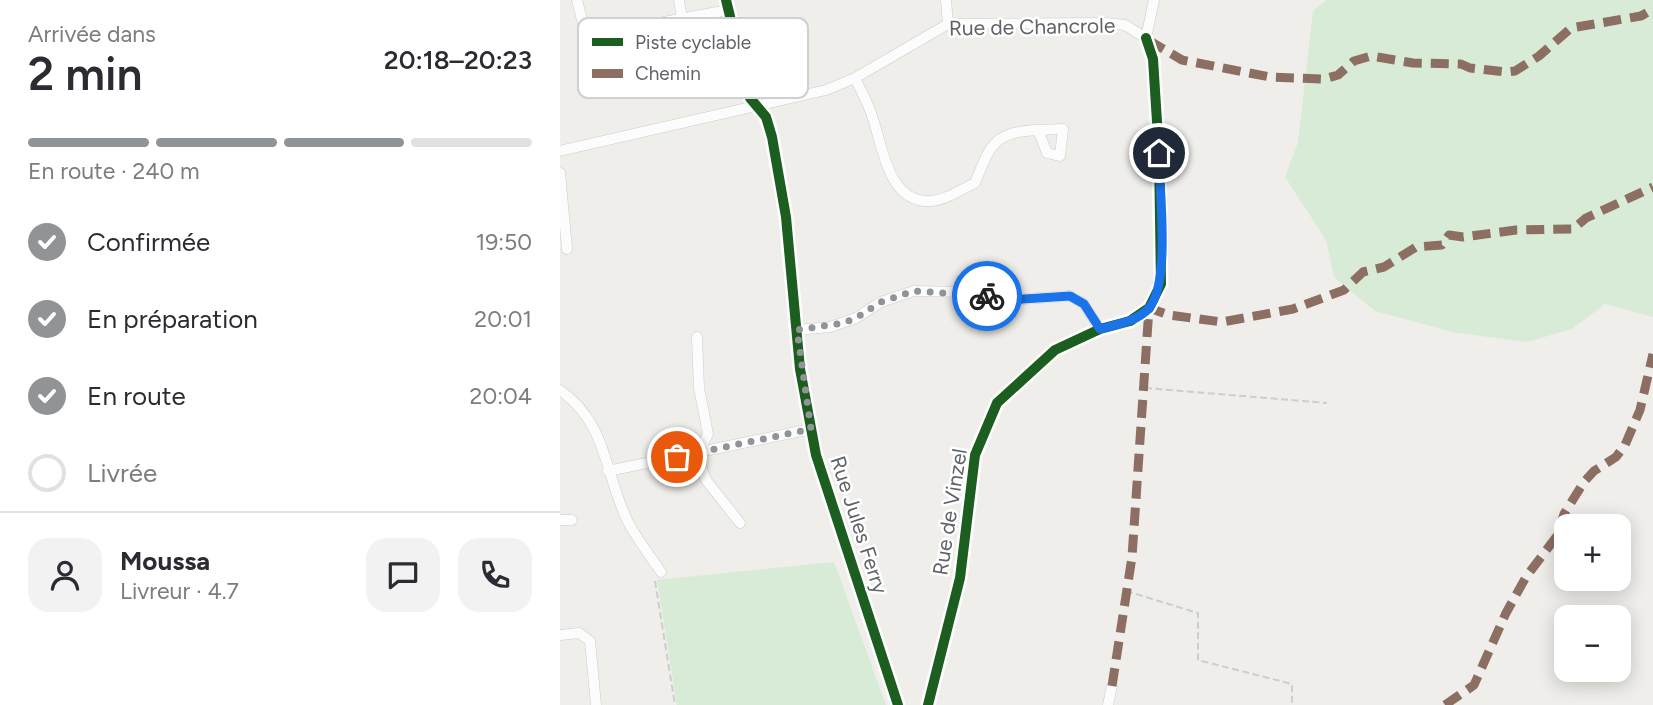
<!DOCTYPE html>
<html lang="fr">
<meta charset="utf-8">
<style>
body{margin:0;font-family:Figtree,sans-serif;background:#f2f2f3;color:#2b2b33;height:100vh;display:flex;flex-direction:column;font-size:26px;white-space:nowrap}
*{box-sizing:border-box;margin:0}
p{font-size:23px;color:#7c7c81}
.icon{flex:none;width:38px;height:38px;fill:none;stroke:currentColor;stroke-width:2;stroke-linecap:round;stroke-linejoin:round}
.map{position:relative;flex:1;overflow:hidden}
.sheet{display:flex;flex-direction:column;background:#fff;width:560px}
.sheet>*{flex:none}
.buttons{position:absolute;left:994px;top:514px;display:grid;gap:14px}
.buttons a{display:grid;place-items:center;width:77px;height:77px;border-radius:14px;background:#fff;box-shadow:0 4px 18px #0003;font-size:35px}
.pin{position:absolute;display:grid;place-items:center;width:60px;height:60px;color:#fff;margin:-30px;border:4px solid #fff;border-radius:50%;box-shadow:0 2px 7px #0007}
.courier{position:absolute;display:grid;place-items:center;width:70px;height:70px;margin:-35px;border:5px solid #1a73e8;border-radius:50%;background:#fff;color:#222;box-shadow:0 2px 9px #0007}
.headline em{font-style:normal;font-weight:600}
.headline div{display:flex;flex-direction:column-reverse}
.headline{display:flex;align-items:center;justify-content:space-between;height:119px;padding:0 28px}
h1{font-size:46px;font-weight:600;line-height:52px}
.bar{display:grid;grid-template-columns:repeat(4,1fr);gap:10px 7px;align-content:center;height:84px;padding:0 28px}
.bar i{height:9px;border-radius:5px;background:#e1e1e2}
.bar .on{background:#919496}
.bar p{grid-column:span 4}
.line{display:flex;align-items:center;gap:18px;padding:0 28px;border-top:2px solid #e1e1e2}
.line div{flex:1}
.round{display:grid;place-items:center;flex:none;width:74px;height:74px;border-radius:21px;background:#f2f2f3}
ol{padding:0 28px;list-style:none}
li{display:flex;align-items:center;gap:21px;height:77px}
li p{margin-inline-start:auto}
li .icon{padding:7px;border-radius:50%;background:#919496;color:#fff;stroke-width:4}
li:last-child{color:#7c7c81}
li i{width:38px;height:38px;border:4px solid #e1e1e2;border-radius:50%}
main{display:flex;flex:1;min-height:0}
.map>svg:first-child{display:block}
.green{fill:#d8ebd6}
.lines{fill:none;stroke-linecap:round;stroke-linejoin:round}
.minor-casing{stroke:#cbcccc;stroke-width:11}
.path{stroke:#cacfcc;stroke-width:2;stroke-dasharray:7 3.5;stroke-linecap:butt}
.minor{stroke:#fdfcfc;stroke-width:10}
.quiet{stroke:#8d6e63;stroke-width:9;stroke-dasharray:18 9;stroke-linecap:butt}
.cycleway-casing{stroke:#fff;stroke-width:15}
.cycleway{stroke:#1b5e20;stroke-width:10}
.done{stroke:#919496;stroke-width:7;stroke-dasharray:0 12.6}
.route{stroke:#1a73e8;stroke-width:9}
.labels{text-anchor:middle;stroke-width:5;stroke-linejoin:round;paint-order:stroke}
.street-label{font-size:21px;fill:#5f6368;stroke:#fff}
.key{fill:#fff;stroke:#cfd0d2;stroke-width:2}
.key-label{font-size:19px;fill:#5f6368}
</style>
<main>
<section class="sheet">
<div class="headline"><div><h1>2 min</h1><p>Arrivée dans</p></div><em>20:18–20:23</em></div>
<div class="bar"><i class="on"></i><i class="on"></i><i class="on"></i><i></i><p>En route · 240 m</p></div>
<ol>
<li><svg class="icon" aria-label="check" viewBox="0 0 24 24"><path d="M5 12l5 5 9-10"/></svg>Confirmée<p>19:50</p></li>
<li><svg class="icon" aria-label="check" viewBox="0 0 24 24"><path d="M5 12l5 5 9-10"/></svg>En préparation<p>20:01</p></li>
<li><svg class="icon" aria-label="check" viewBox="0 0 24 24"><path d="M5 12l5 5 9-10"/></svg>En route<p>20:04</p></li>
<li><i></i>Livrée</li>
</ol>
<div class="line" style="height:126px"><a class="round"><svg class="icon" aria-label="person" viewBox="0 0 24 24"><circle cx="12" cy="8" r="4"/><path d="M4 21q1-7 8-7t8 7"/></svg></a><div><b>Moussa</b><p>Livreur · 4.7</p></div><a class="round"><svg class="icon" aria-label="chat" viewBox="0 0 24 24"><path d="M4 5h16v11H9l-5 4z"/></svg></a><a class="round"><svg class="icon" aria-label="phone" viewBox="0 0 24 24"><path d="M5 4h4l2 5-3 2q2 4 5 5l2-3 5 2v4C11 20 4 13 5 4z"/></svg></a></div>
</section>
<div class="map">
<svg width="1093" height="705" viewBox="0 0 1093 705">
<rect width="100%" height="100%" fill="#efeeea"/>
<path class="green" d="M 766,0 L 1093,0 L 1093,317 L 1045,304 L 1012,329 L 967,342 L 897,333 L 815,311 L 774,277 L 766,240 L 725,177 L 738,142 L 753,11 Z
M 274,562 L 326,705 L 117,705 L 97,580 Z"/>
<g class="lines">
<defs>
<path id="minor" d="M 17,0 L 24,28 L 35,35 L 168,10
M 119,0 L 122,19
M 166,0 L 190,98 L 206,117 L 212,137 L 226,217 L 240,369 L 256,455 L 338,705
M 386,0 L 388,24
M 586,38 L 594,0
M 295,78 C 300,89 307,101 311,113 C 322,141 326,197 364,201 C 382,203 400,190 415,183 C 431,144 433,132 478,130 L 487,153 L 500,156 L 503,129 L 478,130
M 0,151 L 266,90 L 295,78 L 388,24 L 547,23 L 565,25 L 586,38
M 0,173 L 7,249
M 237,330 L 270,327 L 296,318 L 321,302 L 354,291 L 403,292 L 448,300 L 510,296 L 524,304 L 540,329
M 137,337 L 139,388 L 148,434 L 139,452 L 142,469 L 146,480 L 180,523
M 0,390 C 48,424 44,473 68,522 C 77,539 90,556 101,572
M 48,471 L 251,429
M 0,520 L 12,520
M 0,635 L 19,633 L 30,641 L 36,705
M 368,705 L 400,578 L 415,455 L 437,403 L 495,350 L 540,329 L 570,321 L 589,308 L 601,284 L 599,153 L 593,59 L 586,38
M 548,705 L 552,686"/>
</defs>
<use href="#minor" class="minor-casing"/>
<path class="path" d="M 585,388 L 767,403
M 95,581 L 115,705
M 566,591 L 638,613 L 638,660 L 732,684 L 732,705"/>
<use href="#minor" class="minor"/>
<path class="quiet" d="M 588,40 L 622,60 L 710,77 L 764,79 L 778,75 L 794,61 L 811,56 L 853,63 L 901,64 L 910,68 L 946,72 L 955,71 L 979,56 L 1011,28 L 1081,16 L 1093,9
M 552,686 L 572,557 L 589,308 L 609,315 L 662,322 L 733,309 L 784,290 L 803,272 L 824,267 L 856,247 L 882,245 L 889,235 L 903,237 L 956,230 L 1013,229 L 1026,218 L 1093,187
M 885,705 L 914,685 L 946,613 L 966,577 L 997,536 L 1004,514 L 1024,482 L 1034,471 L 1056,457 L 1065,445 L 1080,410 L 1093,354"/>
<defs>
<path id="cycleway" d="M 166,0 L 190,98 L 206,117 L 212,137 L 226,217 L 240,369 L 256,455 L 338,705
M 368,705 L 400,578 L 415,455 L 437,403 L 495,350 L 540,329 L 570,321 L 589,308 L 601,284 L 599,153 L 593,59 L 586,38"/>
</defs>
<use href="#cycleway" class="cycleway-casing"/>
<use href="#cycleway" class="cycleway"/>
</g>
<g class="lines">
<path class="done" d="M 117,457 L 251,429 L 237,330 L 283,323 L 296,318 L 321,302 L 354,291 L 427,296"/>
<path class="route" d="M 427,296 L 448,300 L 510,296 L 524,304 L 540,329 C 556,325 578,321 589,308 C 611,282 599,189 599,153"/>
</g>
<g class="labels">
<g class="street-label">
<text transform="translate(472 27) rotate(-1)" y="7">Rue de Chancrole</text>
<text transform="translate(390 512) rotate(-81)" y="7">Rue de Vinzel</text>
<text transform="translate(299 525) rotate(72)" y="7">Rue Jules Ferry</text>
</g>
</g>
<rect x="18" y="18" width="230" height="80" rx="10" class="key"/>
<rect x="32" y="38" width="31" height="8" fill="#1b5e20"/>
<rect x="32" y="69" width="31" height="9" fill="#8d6e63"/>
<g class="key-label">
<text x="75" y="49">Piste cyclable</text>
<text x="75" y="80">Chemin</text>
</g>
</svg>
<div class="buttons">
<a>+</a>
<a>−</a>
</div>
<div class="pin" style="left:117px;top:457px;background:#ea580c"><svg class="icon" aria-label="bag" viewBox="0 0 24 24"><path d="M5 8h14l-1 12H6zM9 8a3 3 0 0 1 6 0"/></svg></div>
<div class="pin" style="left:599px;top:153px;background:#1f2937"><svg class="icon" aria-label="home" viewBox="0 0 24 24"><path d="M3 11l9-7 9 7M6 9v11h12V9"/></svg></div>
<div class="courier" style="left:427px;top:296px"><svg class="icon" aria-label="bike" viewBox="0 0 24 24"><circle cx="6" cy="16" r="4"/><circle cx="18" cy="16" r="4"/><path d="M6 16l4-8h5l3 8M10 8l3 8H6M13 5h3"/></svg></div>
</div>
</main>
